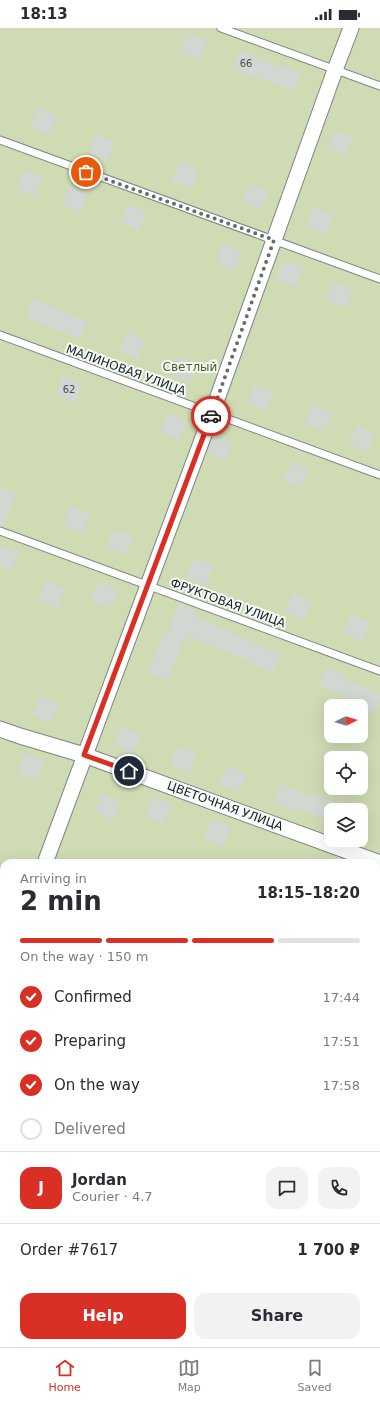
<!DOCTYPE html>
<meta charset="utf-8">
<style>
body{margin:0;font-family:"DejaVu Sans",sans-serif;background:#f2f2f3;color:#2b2b33;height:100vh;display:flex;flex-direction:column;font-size:15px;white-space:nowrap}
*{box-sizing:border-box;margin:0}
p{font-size:13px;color:#7c7c81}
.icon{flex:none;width:22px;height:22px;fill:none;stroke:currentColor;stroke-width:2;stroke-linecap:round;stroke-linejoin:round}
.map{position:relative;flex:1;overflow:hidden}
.panel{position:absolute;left:0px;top:831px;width:380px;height:488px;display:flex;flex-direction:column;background:#fff;border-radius:12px 12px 0 0;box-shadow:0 4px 16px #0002}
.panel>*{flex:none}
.needle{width:26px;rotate:85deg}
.buttons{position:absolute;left:324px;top:671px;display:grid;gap:8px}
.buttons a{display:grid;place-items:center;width:44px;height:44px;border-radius:8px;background:#fff;box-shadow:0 4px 16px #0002;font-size:20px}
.pin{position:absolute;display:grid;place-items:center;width:34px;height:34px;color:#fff;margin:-17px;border:2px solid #fff;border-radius:50%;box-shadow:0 1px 4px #0007}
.courier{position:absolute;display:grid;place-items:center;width:40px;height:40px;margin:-20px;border:3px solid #d93025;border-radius:50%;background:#fff;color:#222;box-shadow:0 1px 5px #0007}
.overview em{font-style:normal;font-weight:700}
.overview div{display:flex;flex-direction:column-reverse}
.overview{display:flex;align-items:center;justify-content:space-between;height:68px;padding:0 20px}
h1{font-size:26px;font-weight:700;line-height:30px}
.bar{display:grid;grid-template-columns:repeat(4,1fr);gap:6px 4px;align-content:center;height:48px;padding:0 20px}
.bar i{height:5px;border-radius:3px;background:#e1e1e2}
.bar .selected{background:#d93025}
.bar p{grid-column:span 4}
.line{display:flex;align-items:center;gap:10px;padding:0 20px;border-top:1px solid #e1e1e2}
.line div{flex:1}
.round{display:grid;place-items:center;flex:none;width:42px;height:42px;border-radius:12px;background:#f2f2f3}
ol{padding:0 20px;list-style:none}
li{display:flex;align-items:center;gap:12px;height:44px}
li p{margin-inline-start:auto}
li .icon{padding:4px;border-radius:50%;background:#d93025;color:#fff;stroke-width:4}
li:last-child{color:#7c7c81}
li i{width:22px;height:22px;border:2px solid #e1e1e2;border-radius:50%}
.cta{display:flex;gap:8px;margin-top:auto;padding:8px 20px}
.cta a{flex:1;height:46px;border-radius:12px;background:#d93025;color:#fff;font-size:16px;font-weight:700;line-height:46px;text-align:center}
.cta a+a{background:#f2f2f3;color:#2b2b33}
.status{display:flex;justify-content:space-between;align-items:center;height:28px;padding:0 20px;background:#fff;direction:ltr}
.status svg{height:11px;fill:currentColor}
.menu{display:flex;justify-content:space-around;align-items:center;height:56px;border-top:1px solid #e1e1e2;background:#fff;font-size:11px;color:#7c7c81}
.menu a{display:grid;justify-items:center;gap:2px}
.menu .selected{color:#d93025}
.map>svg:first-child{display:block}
.green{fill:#cedbb3;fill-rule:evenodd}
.building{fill:#d1d7d1}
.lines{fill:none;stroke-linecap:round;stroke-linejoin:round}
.lane-casing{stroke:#7d8583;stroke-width:9}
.street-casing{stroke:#7d8583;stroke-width:17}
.lane{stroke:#fff;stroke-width:7}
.street{stroke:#fff;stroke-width:15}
.done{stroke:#676c6a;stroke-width:4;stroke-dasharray:0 7.2}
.route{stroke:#d93025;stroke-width:5}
.labels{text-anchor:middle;stroke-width:4;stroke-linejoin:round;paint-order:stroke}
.number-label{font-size:10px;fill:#494d4b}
.park-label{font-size:12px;fill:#4e5d1e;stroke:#f3fcf8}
.street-label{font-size:12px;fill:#1c1f1e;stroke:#f3fcf8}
</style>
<div class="status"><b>18:13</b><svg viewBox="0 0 49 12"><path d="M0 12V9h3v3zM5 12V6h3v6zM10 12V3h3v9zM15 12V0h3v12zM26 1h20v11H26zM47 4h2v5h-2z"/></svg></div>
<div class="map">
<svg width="380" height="1319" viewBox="0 0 380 1319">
<rect width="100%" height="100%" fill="#f3fcf8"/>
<path class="green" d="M 0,0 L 380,0 L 380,1311 L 376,1313 L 376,835 L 4,835 L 4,1315 L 373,1315 L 367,1319 L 0,1319 ZM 331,678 L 361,678 L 361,708 L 331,708 ZM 331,730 L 361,730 L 361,760 L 331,760 ZM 331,782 L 361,782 L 361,812 L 331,812 Z"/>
<path class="building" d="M 188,5 L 207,13 L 199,31 L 180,24 Z
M 240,22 L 281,39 L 282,37 L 302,45 L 294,63 L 252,47 L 251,49 L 232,41 Z
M 37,80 L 57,88 L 49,107 L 30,99 Z
M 335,102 L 354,110 L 346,128 L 327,120 Z
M 96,106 L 115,114 L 108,133 L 89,125 Z
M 180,134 L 199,142 L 192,160 L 172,153 Z
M 24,142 L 43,150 L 35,168 L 16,161 Z
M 249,156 L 268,163 L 261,182 L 242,174 Z
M 69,158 L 89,166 L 81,184 L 62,177 Z
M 127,176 L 146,184 L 139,203 L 120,195 Z
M 314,179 L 333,187 L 325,206 L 306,198 Z
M 223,215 L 242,223 L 235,242 L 216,234 Z
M 284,232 L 303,240 L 295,259 L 276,251 Z
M 334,254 L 353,262 L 345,280 L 326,272 Z
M 33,271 L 88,293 L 80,311 L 26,290 Z
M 127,304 L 146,312 L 138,330 L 119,323 Z
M 178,329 L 198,336 L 190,355 L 171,347 Z
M 63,348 L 82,356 L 75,375 L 56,367 Z
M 255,356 L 274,364 L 267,383 L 248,375 Z
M 313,377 L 332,385 L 324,403 L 305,395 Z
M 167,385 L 187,393 L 179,412 L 160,404 Z
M 357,397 L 375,405 L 367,424 L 349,416 Z
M 215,407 L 233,415 L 226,433 L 207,425 Z
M 292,434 L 309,441 L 301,459 L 284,452 Z
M 0,459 L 16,465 L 3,499 L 0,498 Z
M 70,478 L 90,486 L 82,505 L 63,497 Z
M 114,501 L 133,508 L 126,527 L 107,519 Z
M 0,517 L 19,524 L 11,543 L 0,538 Z
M 194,530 L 213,538 L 205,557 L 186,549 Z
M 46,553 L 65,561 L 57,580 L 38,572 Z
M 99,553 L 118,561 L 110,580 L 91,572 Z
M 293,565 L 312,573 L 304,592 L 285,584 Z
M 179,576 L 198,584 L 196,589 L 281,627 L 273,645 L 254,637 L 255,636 L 189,608 L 186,615 L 183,613 L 168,652 L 148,645 L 162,608 L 166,609 Z
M 351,586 L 370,594 L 362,613 L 343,605 Z
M 326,639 L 345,647 L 344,651 L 380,666 L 380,671 L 374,686 L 361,680 L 361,678 L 355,678 L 356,673 L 318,657 Z
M 40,668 L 59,676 L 51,695 L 32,687 Z
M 122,699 L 141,707 L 133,725 L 114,717 Z
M 178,718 L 197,726 L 189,744 L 170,736 Z
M 25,725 L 44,733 L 36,752 L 17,744 Z
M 228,738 L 247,746 L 239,764 L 220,756 Z
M 282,756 L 314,770 L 316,766 L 335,774 L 327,793 L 295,779 L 293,783 L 274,775 Z
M 102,766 L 121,774 L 113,792 L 94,784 Z
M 153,769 L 172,777 L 164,796 L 145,788 Z
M 212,791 L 231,799 L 223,818 L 204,810 Z"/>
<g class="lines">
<defs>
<path id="lane" d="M 221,0 L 380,58
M 0,112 L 380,251
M 0,307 L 380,447
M 0,503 L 380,643
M 0,894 L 4,895
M 376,1030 L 380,1032
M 0,1084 L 4,1085
M 376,1227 L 380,1229
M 0,1282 L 4,1283
M 88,1315 L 98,1319"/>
<path id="street" d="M 0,701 L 20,708 L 84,727 L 380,835
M 45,835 L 212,385 L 335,42 L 351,0
M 0,950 L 4,941
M 376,1283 L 380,1280
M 315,1319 L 322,1315"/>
</defs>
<use href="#lane" class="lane-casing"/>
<use href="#street" class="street-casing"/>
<use href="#lane" class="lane"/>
<use href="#street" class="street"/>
</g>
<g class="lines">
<path class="done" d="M 86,144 L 274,212 L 211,388"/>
<path class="route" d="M 129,743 L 84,727 L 211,388"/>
</g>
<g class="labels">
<g class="number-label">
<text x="246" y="39">66</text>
<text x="69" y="365">62</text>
</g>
<g class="park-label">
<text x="190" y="343">Светлый</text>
</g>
<g class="street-label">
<text transform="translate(126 342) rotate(20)" y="4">МАЛИНОВАЯ УЛИЦА</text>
<text transform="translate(228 575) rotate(20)" y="4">ФРУКТОВАЯ УЛИЦА</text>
<text transform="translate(225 778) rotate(20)" y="4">ЦВЕТОЧНАЯ УЛИЦА</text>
</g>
</g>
</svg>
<div class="buttons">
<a><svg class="needle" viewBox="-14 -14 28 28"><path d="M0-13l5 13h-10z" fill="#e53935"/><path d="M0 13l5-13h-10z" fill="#7c7c81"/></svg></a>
<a><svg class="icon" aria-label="locate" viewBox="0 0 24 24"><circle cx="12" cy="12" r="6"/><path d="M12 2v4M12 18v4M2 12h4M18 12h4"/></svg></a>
<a><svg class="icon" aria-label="layers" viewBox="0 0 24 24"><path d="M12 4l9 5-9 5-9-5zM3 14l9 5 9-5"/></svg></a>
</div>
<div class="pin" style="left:86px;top:144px;background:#ea580c"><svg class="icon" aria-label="bag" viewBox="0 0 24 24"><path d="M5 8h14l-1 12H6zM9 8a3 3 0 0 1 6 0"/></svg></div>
<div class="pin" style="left:129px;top:743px;background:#1f2937"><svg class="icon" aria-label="home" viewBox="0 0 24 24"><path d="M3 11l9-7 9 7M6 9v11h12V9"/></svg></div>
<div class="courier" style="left:211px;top:388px"><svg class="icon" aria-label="car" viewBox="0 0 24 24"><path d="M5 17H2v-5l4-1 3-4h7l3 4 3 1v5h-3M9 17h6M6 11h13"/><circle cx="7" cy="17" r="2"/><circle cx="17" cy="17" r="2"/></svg></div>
<section class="panel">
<div class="overview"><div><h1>2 min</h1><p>Arriving in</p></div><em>18:15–18:20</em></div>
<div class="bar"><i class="selected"></i><i class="selected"></i><i class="selected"></i><i></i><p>On the way · 150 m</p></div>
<ol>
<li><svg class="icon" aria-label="check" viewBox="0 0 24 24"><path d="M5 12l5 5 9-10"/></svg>Confirmed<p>17:44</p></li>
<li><svg class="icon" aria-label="check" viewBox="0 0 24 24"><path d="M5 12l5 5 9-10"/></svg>Preparing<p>17:51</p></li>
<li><svg class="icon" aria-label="check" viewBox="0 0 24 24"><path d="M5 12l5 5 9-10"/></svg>On the way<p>17:58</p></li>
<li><i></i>Delivered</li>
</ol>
<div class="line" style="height:72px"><b class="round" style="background:#d93025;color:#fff">J</b><div><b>Jordan</b><p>Courier · 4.7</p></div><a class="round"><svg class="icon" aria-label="chat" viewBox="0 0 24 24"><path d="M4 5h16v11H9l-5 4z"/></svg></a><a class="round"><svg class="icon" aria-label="phone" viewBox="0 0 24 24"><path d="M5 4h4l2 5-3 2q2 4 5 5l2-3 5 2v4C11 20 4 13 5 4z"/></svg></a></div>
<div class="line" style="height:52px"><div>Order #7617</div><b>1 700 ₽</b></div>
<div class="cta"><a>Help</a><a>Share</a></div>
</section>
</div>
<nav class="menu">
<a class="selected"><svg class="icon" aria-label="home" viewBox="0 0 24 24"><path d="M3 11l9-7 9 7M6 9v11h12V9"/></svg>Home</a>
<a><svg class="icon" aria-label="map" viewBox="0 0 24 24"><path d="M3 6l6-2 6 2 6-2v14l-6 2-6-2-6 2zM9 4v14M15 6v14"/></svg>Map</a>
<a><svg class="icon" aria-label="saved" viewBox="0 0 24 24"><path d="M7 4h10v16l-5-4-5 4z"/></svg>Saved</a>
</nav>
